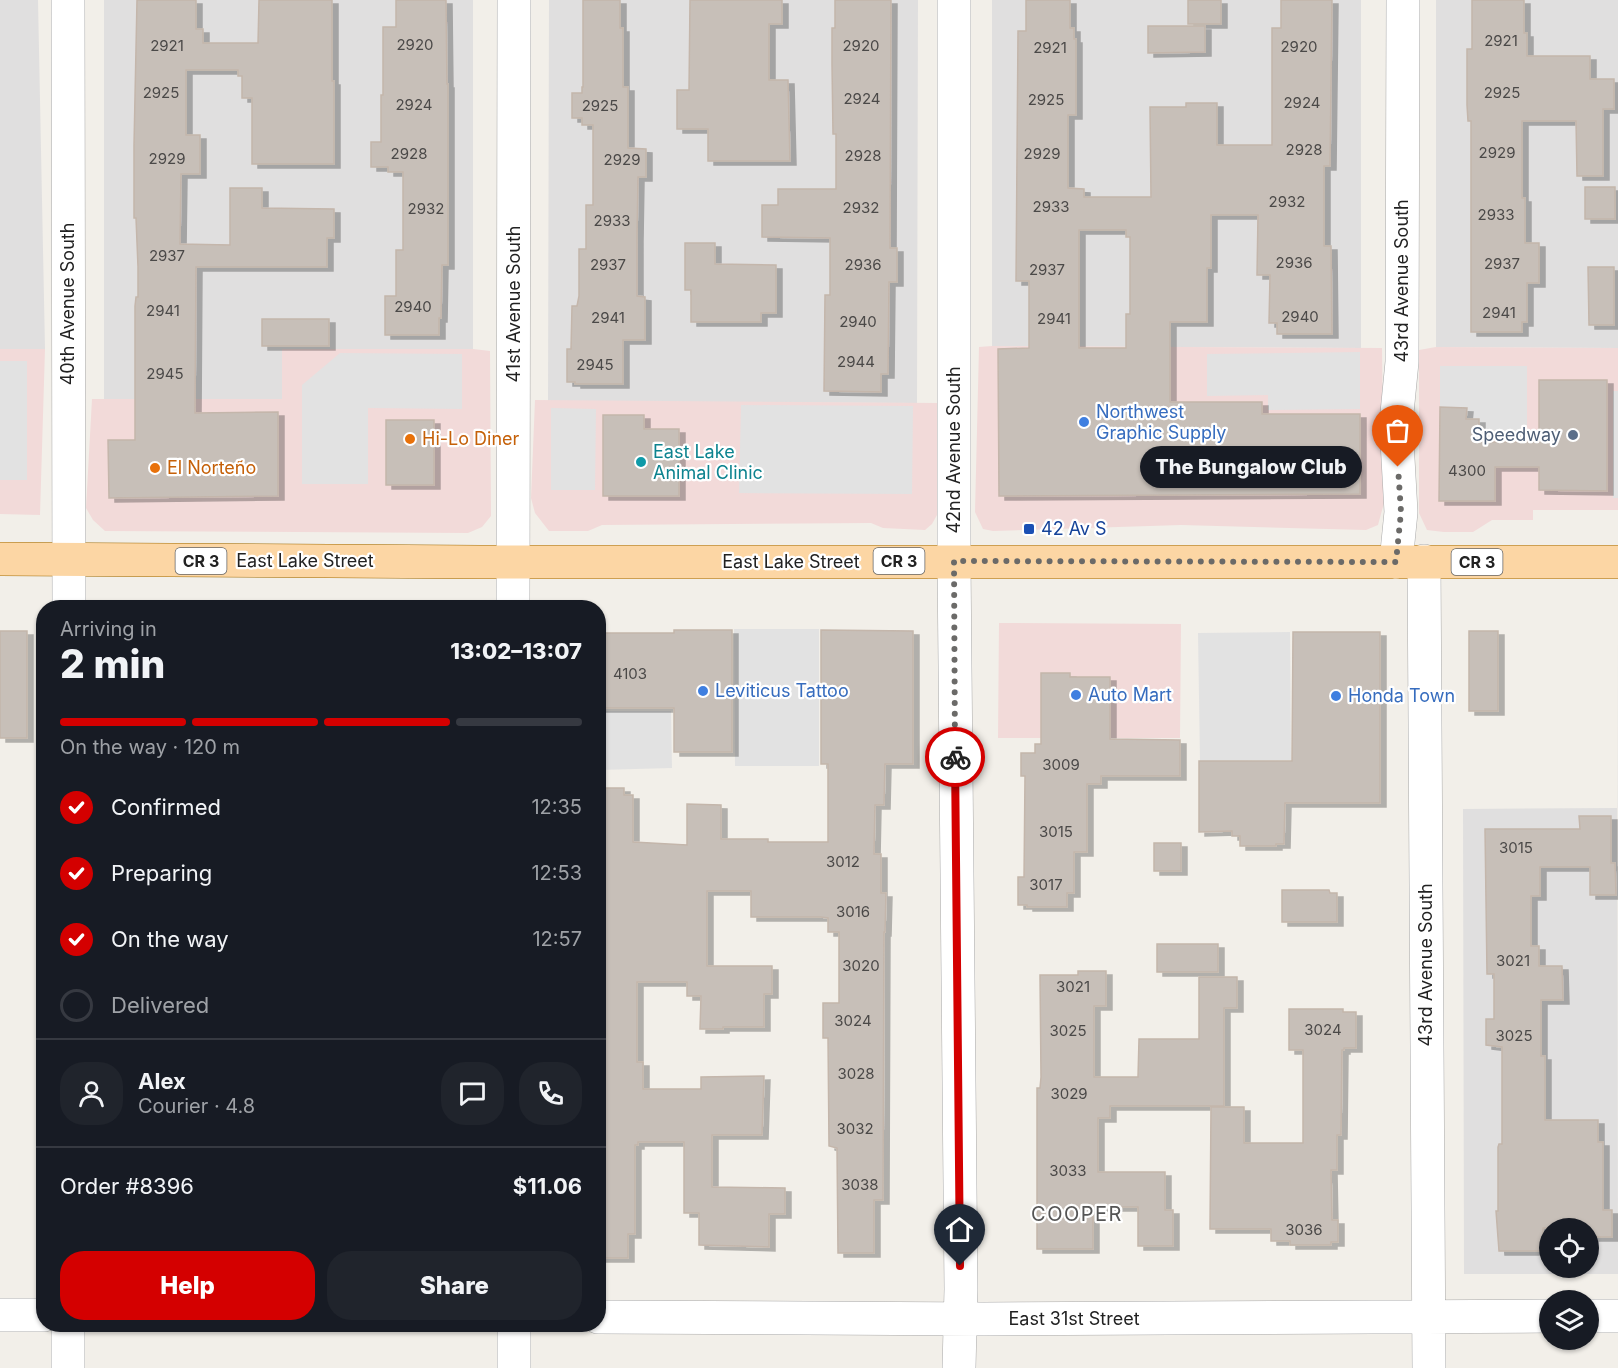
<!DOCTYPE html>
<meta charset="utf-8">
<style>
body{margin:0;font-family:Inter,sans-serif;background:#20242c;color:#f1f3f6;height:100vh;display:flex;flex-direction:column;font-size:22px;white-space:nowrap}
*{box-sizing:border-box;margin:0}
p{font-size:20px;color:#9ea1a6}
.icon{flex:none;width:33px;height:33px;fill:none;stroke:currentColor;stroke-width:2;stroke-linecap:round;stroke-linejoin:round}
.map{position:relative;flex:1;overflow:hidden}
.panel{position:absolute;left:36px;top:600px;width:570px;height:732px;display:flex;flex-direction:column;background:#171b24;border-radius:24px;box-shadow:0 2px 4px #0004}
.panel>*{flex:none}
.controls{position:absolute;left:1539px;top:1218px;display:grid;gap:12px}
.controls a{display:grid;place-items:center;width:60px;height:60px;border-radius:50%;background:#171b24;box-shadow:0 2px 4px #0004;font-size:30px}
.pin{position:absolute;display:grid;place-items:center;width:51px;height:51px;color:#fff;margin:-62px -26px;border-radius:50% 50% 50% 0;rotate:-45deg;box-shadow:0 0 6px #0007}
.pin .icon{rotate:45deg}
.courier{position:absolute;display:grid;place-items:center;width:60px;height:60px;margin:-30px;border:4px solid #d40000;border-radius:50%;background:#fff;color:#222;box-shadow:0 2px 8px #0007}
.bubble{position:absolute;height:42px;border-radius:21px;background:#171b24;box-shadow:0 2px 4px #0004;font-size:20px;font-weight:800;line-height:42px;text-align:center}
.summary em{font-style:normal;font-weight:800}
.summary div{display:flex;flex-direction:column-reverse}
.summary{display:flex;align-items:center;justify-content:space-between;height:102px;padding:0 24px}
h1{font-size:39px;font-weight:800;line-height:45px}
.bar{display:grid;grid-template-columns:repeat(4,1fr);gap:9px 6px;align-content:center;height:72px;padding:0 24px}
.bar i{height:8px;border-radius:4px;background:#363941}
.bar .selected{background:#d40000}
.bar p{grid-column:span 4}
.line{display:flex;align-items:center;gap:15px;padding:0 24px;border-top:2px solid #363941}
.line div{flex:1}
.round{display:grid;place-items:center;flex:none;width:63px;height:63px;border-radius:24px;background:#20242c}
ol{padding:0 24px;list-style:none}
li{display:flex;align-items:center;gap:18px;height:66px}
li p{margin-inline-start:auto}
li .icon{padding:6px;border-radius:50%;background:#d40000;color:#fff;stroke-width:4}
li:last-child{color:#9ea1a6}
li i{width:33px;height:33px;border:3px solid #363941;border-radius:50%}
.cta{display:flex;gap:12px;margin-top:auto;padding:12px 24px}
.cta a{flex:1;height:69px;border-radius:24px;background:#d40000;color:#fff;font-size:24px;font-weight:800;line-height:69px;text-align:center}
.cta a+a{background:#20242c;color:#f1f3f6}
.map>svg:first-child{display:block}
.residential{fill:#e0dfdf;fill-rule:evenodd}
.commercial{fill:#f2dad9}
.parking{fill:#e2e2e2}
.building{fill:#c7bfb8;stroke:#c4b6ab;stroke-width:1.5;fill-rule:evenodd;filter:url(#shadow)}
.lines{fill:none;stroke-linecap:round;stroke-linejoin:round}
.minor-casing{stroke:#a9a9a9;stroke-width:34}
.major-casing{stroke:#a06b00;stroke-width:34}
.minor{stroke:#fff;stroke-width:33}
.major{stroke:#fcd6a4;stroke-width:33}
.done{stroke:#6b6a68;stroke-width:6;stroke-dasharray:0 10.8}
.route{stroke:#d40000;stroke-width:8}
.shop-dot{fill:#3f7fe0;stroke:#fff;stroke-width:2}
.service-dot{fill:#5c6f8a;stroke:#fff;stroke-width:2}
.food-dot{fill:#e8710a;stroke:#fff;stroke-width:2}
.culture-dot{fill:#0f9aa8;stroke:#fff;stroke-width:2}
.transit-dot{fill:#1a4fb4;stroke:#fff;stroke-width:2}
.labels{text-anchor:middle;stroke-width:4.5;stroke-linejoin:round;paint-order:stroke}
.number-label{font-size:15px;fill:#4b4948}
.shield{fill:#fff;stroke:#646464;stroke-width:1.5}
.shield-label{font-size:16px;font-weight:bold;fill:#222}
.street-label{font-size:18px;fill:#222;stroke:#fff}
.shop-label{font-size:18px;fill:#366cbe;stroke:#fff;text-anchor:start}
.service-label{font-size:18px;fill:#4e5e75;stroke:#fff;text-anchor:end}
.food-label{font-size:18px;fill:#c56008;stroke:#fff;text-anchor:start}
.culture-label{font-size:18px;fill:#0d838f;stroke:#fff;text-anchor:start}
.transit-label{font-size:18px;fill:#164399;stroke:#fff;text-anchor:start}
.neighbourhood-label{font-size:20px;letter-spacing:1.5px;fill:#555;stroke:#fff}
</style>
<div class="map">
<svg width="1618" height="1368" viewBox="0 0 1618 1368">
<defs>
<filter id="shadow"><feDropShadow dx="6" dy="4" stdDeviation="0" flood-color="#0004"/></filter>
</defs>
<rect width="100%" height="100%" fill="#f2efe9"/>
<path class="residential" d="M 0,0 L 38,0 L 45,349 L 0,349 Z
M 104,0 L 473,0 L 473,349 L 283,349 L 282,399 L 104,399 Z
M 549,0 L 918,0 L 917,403 L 548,402 Z
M 992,0 L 1361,0 L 1361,348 L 992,346 Z
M 1436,0 L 1618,0 L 1618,348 L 1436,347 Z
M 1617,627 L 1618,1274 L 1464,1274 L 1463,809 L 1617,808 ZM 1550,1228 L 1588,1228 L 1588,1268 L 1550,1268 Z"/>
<path class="commercial" d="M 992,346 L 1382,348 L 1384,503 L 1378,525 L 1366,530 L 1181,525 L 993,531 L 983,529 L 975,512 L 979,347 Z
M 1436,347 L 1618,348 L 1618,510 L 1533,510 L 1533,520 L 1492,520 L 1473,532 L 1444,532 L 1427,530 L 1419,513 L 1419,350 Z
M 0,349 L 45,349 L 40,515 L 0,514 Z
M 282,349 L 473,349 L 490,351 L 491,516 L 482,527 L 468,533 L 105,531 L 93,520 L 86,508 L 92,399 L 282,399 Z
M 535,400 L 939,403 L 937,515 L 932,524 L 925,530 L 883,528 L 871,523 L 602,525 L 588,531 L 549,531 L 535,513 L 531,498 Z
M 999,623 L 1181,624 L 1180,738 L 998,738 Z"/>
<path class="parking" d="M 1360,352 L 1360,409 L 1268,410 L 1268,395 L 1207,396 L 1207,354 Z
M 340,353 L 462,354 L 462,409 L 368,408 L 368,484 L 302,484 L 302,385 Z
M 0,361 L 27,361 L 27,480 L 0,480 Z
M 1440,366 L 1527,366 L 1527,437 L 1479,437 L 1466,419 L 1467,408 L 1440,407 Z
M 1613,391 L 1618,391 L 1618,498 L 1613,498 Z
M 741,405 L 913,406 L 912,494 L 739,493 Z
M 551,408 L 596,409 L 595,490 L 551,490 Z
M 734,629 L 819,629 L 819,766 L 735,766 Z
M 1290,632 L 1291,760 L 1200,761 L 1198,633 Z
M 599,711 L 671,711 L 672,768 L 599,770 Z"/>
<path class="building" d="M 137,0 L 196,0 L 196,29 L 203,29 L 203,43 L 258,43 L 259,0 L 332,0 L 332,81 L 334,81 L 334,164 L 252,164 L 252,98 L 242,98 L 242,76 L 238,76 L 238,70 L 186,70 L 186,135 L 200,135 L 200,174 L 181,174 L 180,244 L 230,245 L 230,188 L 262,188 L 262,208 L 334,209 L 334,238 L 327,238 L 327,267 L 196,267 L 195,413 L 278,412 L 278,496 L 109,498 L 108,440 L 135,440 L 135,306 L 136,297 L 138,297 L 138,267 L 136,218 L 134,218 L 134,145 Z
M 396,0 L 446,0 L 447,84 L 448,84 L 448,265 L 442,265 L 441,318 L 439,318 L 439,335 L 385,335 L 385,296 L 396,296 L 396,250 L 403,250 L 403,172 L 388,172 L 388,167 L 371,167 L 371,142 L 381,142 L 381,95 L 383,95 L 383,27 L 396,27 Z
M 583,0 L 620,0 L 620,28 L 623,28 L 623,87 L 628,87 L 628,148 L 646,149 L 646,177 L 638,177 L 637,237 L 637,296 L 645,297 L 645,340 L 623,340 L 623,384 L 575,384 L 575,382 L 567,382 L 567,349 L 571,349 L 572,306 L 577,306 L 579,296 L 579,249 L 586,249 L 586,205 L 593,205 L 593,125 L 582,125 L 582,118 L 572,118 L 572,93 L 582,93 L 582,87 L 583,87 Z
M 690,0 L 782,0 L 782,24 L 769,24 L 769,80 L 788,80 L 790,161 L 708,161 L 708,129 L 677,129 L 677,90 L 689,90 Z
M 835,0 L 891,0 L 890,248 L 897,248 L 897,282 L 889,282 L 888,374 L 881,374 L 881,392 L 824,391 L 825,295 L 830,295 L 830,238 L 762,237 L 762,205 L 778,205 L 778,189 L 836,189 L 836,134 L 833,134 L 832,65 L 832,28 L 835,28 Z
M 1026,0 L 1070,0 L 1070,28 L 1074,28 L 1074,39 L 1076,39 L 1076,115 L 1068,115 L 1068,188 L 1084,189 L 1084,197 L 1151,197 L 1150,107 L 1186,107 L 1186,103 L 1217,103 L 1217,145 L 1272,145 L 1272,28 L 1281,28 L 1281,0 L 1332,0 L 1330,166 L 1324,166 L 1324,246 L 1331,246 L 1332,334 L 1277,334 L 1277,323 L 1269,323 L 1270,275 L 1257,275 L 1258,215 L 1211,215 L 1211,268 L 1207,268 L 1207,322 L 1170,322 L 1170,402 L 1262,402 L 1262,414 L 1360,414 L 1360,494 L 999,496 L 998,349 L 1029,348 L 1029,281 L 1016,281 L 1018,31 L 1026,31 ZM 1079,230 L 1126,230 L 1126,237 L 1130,237 L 1130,314 L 1126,314 L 1126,348 L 1079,348 Z
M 1188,0 L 1221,0 L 1221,24 L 1188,24 Z
M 1472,0 L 1524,0 L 1524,33 L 1527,33 L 1527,56 L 1590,56 L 1590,79 L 1614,79 L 1614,109 L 1603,109 L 1603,176 L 1577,176 L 1576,121 L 1522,121 L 1522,198 L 1525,198 L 1525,243 L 1539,243 L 1539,283 L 1527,283 L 1527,322 L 1522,322 L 1522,332 L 1471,332 L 1471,121 L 1468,121 L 1467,105 L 1467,49 L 1472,49 Z
M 1148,26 L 1205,26 L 1205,52 L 1148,53 Z
M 1585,187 L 1615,187 L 1615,219 L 1585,219 Z
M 685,243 L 715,243 L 715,264 L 776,265 L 776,313 L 761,313 L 761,322 L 691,322 L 691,290 L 685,290 Z
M 1588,267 L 1614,267 L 1614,325 L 1589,325 Z
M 262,319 L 329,319 L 329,346 L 262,346 Z
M 1539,380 L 1607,380 L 1607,491 L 1539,490 L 1539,467 L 1495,467 L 1495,501 L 1439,501 L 1440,407 L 1467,408 L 1466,419 L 1479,419 L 1479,442 L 1539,442 Z
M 603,415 L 644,415 L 644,429 L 679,429 L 679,496 L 603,496 Z
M 386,420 L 434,420 L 434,485 L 386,485 Z
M 674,630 L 732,630 L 732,752 L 674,752 L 674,708 L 598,708 L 598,633 L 674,633 Z
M 821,630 L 913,631 L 913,764 L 885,764 L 884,805 L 875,805 L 874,854 L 881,854 L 881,893 L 886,893 L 885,932 L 884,932 L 883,1200 L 874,1200 L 874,1253 L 838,1253 L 837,1148 L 829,1146 L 828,1038 L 823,1038 L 823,1003 L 839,1003 L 839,932 L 828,932 L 828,918 L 821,917 L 751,917 L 751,891 L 707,891 L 707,966 L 772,966 L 772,994 L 764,994 L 764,1027 L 723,1027 L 723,1029 L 700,1029 L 701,996 L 687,996 L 687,982 L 637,982 L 637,1062 L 643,1062 L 643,1089 L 701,1089 L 701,1077 L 764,1076 L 762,1135 L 712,1135 L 712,1187 L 785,1188 L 785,1214 L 769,1214 L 769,1247 L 699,1245 L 699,1213 L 684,1213 L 684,1142 L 638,1142 L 638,1145 L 635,1145 L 635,1234 L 628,1234 L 628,1258 L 598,1258 L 598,788 L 624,788 L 624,795 L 633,795 L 633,842 L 687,845 L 687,804 L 721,805 L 721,839 L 768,839 L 768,842 L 828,842 L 828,764 L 821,764 Z
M 0,631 L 27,631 L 27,738 L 0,738 Z
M 1469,631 L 1498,631 L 1498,711 L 1469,711 Z
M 1293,632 L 1380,632 L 1380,803 L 1285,803 L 1284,844 L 1276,844 L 1276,846 L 1240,846 L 1240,836 L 1232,836 L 1232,831 L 1199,832 L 1199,761 L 1292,761 Z
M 1041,673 L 1070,673 L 1070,677 L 1110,677 L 1110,739 L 1180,740 L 1180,776 L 1101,776 L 1101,784 L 1087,784 L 1087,852 L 1074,852 L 1074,893 L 1067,893 L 1067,907 L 1027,907 L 1027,905 L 1018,905 L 1018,877 L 1024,877 L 1025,776 L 1021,776 L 1021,753 L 1035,753 L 1035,744 L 1041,744 Z
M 1579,816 L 1611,816 L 1611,863 L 1615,863 L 1616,895 L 1590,895 L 1590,867 L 1540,867 L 1540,896 L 1531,896 L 1531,946 L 1539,946 L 1539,966 L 1562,966 L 1563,1000 L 1541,1000 L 1541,1056 L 1545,1056 L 1545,1120 L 1598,1120 L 1598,1142 L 1603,1142 L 1603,1210 L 1612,1210 L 1612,1237 L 1588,1237 L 1588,1228 L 1543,1228 L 1543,1251 L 1499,1251 L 1496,1211 L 1498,1211 L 1498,1147 L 1499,1144 L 1502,1144 L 1502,1047 L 1486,1045 L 1486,1019 L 1494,1019 L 1494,974 L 1487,974 L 1485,829 L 1580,829 Z
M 1154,843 L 1181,843 L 1181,871 L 1154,871 Z
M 1282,890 L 1329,890 L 1330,893 L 1337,893 L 1337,922 L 1282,922 Z
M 1157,944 L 1218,944 L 1218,972 L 1157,972 Z
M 1078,971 L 1106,971 L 1106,1006 L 1094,1006 L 1094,1077 L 1138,1077 L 1139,1039 L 1199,1039 L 1199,977 L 1237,977 L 1237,1008 L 1224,1008 L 1224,1106 L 1110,1106 L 1110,1118 L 1098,1118 L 1098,1172 L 1165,1172 L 1165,1210 L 1173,1210 L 1173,1246 L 1138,1246 L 1138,1207 L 1093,1207 L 1093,1249 L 1037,1249 L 1037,1088 L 1040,1088 L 1041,1077 L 1040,975 L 1078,975 Z
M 1289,1009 L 1343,1009 L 1343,1012 L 1356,1012 L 1356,1048 L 1344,1048 L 1344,1050 L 1342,1050 L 1341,1135 L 1337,1135 L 1337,1170 L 1331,1170 L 1332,1220 L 1338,1220 L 1338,1242 L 1331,1242 L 1331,1245 L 1290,1245 L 1290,1241 L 1271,1241 L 1271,1229 L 1210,1229 L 1211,1107 L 1244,1107 L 1244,1143 L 1303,1143 L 1303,1050 L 1289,1050 Z"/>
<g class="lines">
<defs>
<path id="minor" d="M 68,0 L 69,608
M 954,0 L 954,561 L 961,1289 L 959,1368
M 1424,561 L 1429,1368
M 1396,562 L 1401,512 L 1396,423 L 1402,362 L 1403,0
M 513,608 L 514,0
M 0,1315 L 44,1315
M 1588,1316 L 1618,1316
M 598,1317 L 984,1319 L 1550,1316
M 68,1368 L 68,1324
M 514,1368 L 514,1324"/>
<path id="major" d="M 0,559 L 480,562 L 1618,562"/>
</defs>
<use href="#minor" class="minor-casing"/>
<use href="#major" class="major-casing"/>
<use href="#minor" class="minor"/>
<use href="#major" class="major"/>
</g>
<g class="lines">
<path class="done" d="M 955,757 L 954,561 L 1396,562 L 1401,512 L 1398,467"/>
<path class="route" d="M 955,757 L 960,1266"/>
</g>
<g class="shop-dot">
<circle cx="1084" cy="422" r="6"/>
<circle cx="703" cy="691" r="6"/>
<circle cx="1076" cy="695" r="6"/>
<circle cx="1336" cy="696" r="6"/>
</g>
<circle class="service-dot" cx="1573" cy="435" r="6"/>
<g class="food-dot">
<circle cx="410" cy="439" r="6"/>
<circle cx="155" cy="468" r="6"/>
</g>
<circle class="culture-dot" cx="641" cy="462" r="6"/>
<rect class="transit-dot" x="1023" y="523" width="12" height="12" rx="3"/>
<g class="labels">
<g class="number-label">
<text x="1501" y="46">2921</text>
<text x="415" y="50">2920</text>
<text x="167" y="51">2921</text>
<text x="861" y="51">2920</text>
<text x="1299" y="52">2920</text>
<text x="1050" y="53">2921</text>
<text x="161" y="98">2925</text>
<text x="1502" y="98">2925</text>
<text x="862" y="104">2924</text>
<text x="1046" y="105">2925</text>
<text x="1302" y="108">2924</text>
<text x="414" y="110">2924</text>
<text x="600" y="111">2925</text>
<text x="1304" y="155">2928</text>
<text x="1497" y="158">2929</text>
<text x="409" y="159">2928</text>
<text x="1042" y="159">2929</text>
<text x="863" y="161">2928</text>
<text x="167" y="164">2929</text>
<text x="622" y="165">2929</text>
<text x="1287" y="207">2932</text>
<text x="1051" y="212">2933</text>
<text x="861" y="213">2932</text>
<text x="426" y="214">2932</text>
<text x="1496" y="220">2933</text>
<text x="612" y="226">2933</text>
<text x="167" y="261">2937</text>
<text x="1294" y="268">2936</text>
<text x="1502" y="269">2937</text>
<text x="608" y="270">2937</text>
<text x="863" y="270">2936</text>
<text x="1047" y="275">2937</text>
<text x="413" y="312">2940</text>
<text x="163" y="316">2941</text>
<text x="1499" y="318">2941</text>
<text x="1300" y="322">2940</text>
<text x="608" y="323">2941</text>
<text x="1054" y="324">2941</text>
<text x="858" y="327">2940</text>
<text x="856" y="367">2944</text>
<text x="595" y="370">2945</text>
<text x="165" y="379">2945</text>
<text x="1467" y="476">4300</text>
<text x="630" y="679">4103</text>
<text x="1061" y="770">3009</text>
<text x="1056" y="837">3015</text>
<text x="1516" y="853">3015</text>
<text x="843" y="867">3012</text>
<text x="1046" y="890">3017</text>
<text x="853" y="917">3016</text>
<text x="1513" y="966">3021</text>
<text x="861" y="971">3020</text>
<text x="1073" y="992">3021</text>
<text x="853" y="1026">3024</text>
<text x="1323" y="1035">3024</text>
<text x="1068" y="1036">3025</text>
<text x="1514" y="1041">3025</text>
<text x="856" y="1079">3028</text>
<text x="1069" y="1099">3029</text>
<text x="855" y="1134">3032</text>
<text x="1068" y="1176">3033</text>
<text x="860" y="1190">3038</text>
<text x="1304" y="1235">3036</text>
</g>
<g class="shield">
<rect x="175.5" y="548" width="51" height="26" rx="4.5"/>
<rect x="873.5" y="548" width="51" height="26" rx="4.5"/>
<rect x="1451.5" y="549" width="51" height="26" rx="4.5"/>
</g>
<g class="shield-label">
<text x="201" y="567">CR 3</text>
<text x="899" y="567">CR 3</text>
<text x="1477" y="568">CR 3</text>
</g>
<g class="street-label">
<text transform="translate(1402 281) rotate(-90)" y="6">43rd Avenue South</text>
<text transform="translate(68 304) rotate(-90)" y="6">40th Avenue South</text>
<text transform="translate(514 304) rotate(-90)" y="6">41st Avenue South</text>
<text transform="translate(954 450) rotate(-90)" y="6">42nd Avenue South</text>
<text x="305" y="567">East Lake Street</text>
<text x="791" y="568">East Lake Street</text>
<text transform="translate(1426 965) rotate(-90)" y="6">43rd Avenue South</text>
<text x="1074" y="1325">East 31st Street</text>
</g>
<g class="shop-label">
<text x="1096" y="418">Northwest<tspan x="1096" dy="21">Graphic Supply</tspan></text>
<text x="715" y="697">Leviticus Tattoo</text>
<text x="1088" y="701">Auto Mart</text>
<text x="1348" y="702">Honda Town</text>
</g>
<g class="service-label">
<text x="1561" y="441">Speedway</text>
</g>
<g class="food-label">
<text x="422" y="445">Hi-Lo Diner</text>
<text x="167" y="474">El Norteño</text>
</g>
<g class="culture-label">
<text x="653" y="458">East Lake<tspan x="653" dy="21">Animal Clinic</tspan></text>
</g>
<g class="transit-label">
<text x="1041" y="535">42 Av S</text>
</g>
<g class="neighbourhood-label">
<text x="1077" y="1221">COOPER</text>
</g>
</g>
</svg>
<div class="controls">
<a><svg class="icon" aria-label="locate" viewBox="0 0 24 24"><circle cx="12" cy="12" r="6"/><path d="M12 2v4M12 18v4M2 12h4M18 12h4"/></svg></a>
<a><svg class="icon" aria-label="layers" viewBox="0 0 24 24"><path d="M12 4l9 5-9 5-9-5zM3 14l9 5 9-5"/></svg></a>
</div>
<div class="pin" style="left:1398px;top:467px;background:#ea580c"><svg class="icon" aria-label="bag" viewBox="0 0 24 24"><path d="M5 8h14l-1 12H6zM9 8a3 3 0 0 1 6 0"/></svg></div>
<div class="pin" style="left:960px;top:1266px;background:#1f2937"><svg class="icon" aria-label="home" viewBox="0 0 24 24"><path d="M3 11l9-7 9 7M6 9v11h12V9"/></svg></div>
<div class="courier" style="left:955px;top:757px"><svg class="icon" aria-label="bike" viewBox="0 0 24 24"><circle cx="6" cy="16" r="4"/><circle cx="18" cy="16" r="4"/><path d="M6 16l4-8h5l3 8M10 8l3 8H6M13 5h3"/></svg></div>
<div class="bubble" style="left:1140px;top:446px;width:222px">The Bungalow Club</div>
<section class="panel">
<div class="summary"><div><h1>2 min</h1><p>Arriving in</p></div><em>13:02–13:07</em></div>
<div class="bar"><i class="selected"></i><i class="selected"></i><i class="selected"></i><i></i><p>On the way · 120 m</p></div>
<ol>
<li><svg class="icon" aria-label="check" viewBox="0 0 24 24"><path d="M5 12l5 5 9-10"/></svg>Confirmed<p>12:35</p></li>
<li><svg class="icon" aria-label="check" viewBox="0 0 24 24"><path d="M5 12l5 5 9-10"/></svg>Preparing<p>12:53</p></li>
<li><svg class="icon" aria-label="check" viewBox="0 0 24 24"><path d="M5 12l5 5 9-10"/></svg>On the way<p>12:57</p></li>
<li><i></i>Delivered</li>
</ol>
<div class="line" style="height:108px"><a class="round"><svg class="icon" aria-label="person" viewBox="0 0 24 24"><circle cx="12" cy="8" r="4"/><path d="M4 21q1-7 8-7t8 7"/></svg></a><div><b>Alex</b><p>Courier · 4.8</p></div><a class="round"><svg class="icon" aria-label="chat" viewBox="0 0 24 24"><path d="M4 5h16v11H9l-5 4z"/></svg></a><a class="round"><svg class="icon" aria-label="phone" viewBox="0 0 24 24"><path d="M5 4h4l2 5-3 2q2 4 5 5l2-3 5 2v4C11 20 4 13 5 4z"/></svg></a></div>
<div class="line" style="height:78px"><div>Order #8396</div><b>$11.06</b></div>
<div class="cta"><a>Help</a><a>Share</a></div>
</section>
</div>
